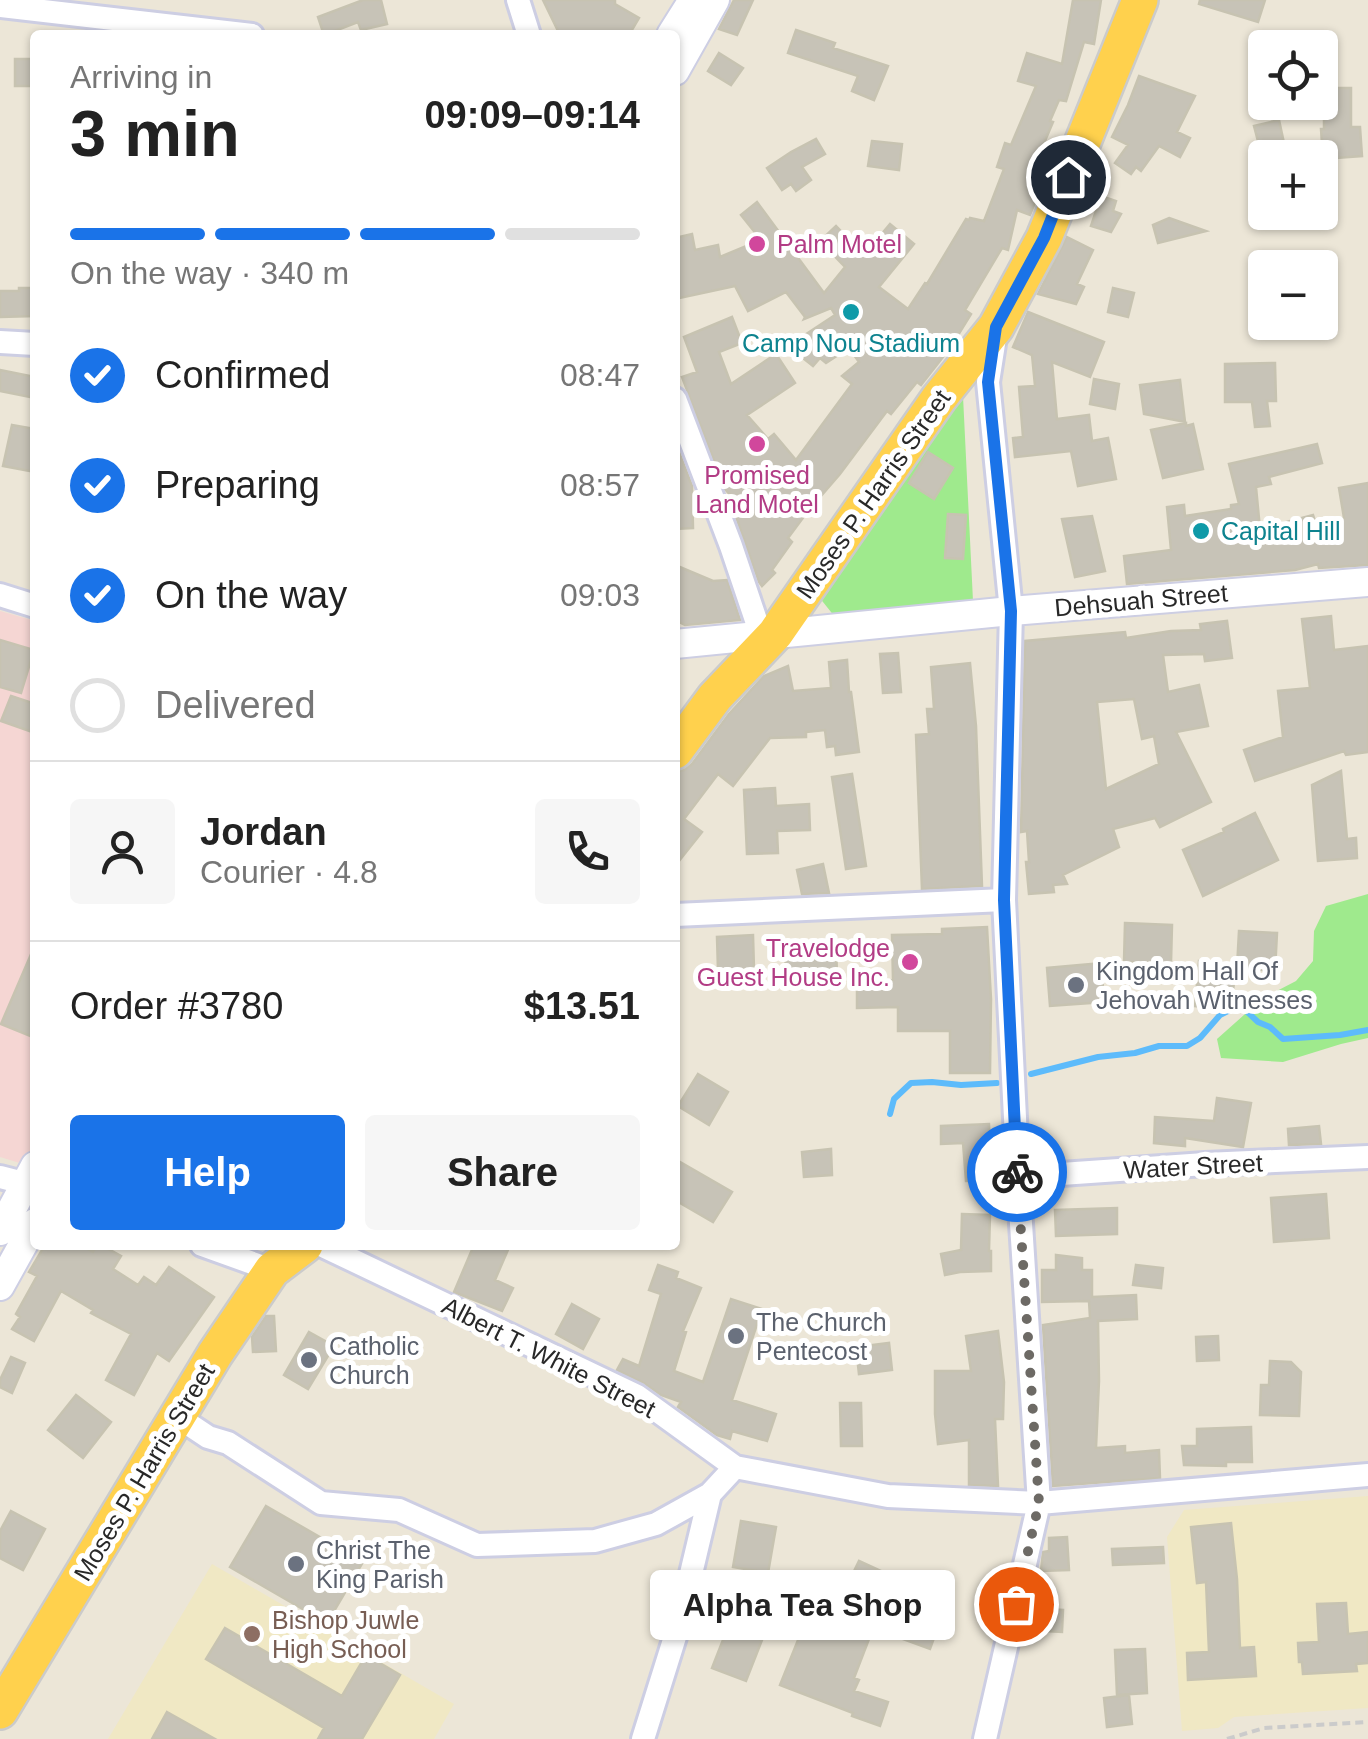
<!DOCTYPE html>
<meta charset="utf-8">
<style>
body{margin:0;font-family:Arial,sans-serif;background:#f6f6f6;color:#222;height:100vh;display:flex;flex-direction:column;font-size:38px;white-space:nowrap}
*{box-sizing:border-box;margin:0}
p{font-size:32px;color:#767676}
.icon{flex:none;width:55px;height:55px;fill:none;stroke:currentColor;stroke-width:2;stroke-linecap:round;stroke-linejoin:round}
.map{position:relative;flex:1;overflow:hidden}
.panel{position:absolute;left:30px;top:30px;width:650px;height:1220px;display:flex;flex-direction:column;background:#fff;border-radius:10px;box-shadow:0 2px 8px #0004}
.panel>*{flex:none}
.controls{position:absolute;left:1248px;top:30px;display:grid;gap:20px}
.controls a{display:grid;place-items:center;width:90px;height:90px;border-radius:10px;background:#fff;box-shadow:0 2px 8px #0004;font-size:50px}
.pin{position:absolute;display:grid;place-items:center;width:85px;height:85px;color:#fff;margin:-42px;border:5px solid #fff;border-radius:50%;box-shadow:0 2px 10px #0007}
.courier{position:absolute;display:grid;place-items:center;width:100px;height:100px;margin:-50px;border:8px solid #1a73e8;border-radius:50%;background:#fff;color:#222;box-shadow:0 2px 12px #0007}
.bubble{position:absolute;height:70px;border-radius:10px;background:#fff;box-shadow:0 2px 8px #0004;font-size:32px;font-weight:800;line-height:70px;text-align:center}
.summary em{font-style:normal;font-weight:800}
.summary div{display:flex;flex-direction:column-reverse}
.summary{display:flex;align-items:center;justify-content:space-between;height:170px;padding:0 40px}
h1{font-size:65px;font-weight:800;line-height:75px}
.bar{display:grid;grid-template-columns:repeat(4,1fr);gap:15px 10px;align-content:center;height:120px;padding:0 40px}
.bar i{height:12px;border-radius:8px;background:#e0e0e0}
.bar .active{background:#1a73e8}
.bar p{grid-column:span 4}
.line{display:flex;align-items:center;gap:25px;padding:0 40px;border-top:2px solid #e0e0e0}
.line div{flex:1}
.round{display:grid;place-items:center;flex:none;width:105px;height:105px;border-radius:10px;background:#f6f6f6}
ol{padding:0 40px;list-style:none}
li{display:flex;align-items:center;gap:30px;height:110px}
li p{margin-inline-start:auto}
li .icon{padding:10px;border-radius:50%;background:#1a73e8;color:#fff;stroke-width:4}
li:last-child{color:#767676}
li i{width:55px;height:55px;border:5px solid #e0e0e0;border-radius:50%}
.action{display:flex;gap:20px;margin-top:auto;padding:20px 40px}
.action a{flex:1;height:115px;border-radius:10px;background:#1a73e8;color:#fff;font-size:40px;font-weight:800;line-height:115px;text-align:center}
.action a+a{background:#f6f6f6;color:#222}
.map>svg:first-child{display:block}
.education{fill:#f0e8c4}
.medical{fill:#f5d6d3}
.green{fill:#9fea8d}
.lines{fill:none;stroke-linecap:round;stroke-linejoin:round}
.stream{stroke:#5dbbfb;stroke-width:6}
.building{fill:#c7c3b7;stroke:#c7c3b1;stroke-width:2.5;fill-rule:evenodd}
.minor-casing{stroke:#cdcee3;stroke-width:28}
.tertiary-casing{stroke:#cdcee3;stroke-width:32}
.trunk-casing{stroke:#cbcbcb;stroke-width:40}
.path{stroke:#cbcbcb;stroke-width:4;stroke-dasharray:8 5;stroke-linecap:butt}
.minor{stroke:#fff;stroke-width:22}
.tertiary{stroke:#fff;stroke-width:28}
.trunk{stroke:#ffd14d;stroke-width:35}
.done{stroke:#6d6a65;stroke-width:10;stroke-dasharray:0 18}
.route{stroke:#1a73e8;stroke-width:12}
.hotel-dot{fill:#d1479c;stroke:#fff;stroke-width:4}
.culture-dot{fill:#0f9aa8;stroke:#fff;stroke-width:4}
.worship-dot{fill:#6b7280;stroke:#fff;stroke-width:4}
.education-dot{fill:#8d6e63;stroke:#fff;stroke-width:4}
.labels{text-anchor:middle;stroke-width:10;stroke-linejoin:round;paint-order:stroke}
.hotel-label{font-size:25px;fill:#b23c85;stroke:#fff;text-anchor:start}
.culture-label{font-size:25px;fill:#0d838f;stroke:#fff}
.street-label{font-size:25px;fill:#282828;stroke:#fff}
.worship-label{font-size:25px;fill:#5b616d;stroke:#fff;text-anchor:start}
.education-label{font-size:25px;fill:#785e54;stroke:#fff;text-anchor:start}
</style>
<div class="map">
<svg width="1368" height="1739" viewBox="0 0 1368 1739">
<rect width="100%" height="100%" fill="#ece6d7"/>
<path class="education" d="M 1368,1496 L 1368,1708 L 1234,1717 L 1218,1728 L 1182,1731 L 1167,1537 L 1184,1510 Z
M 212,1564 L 454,1704 L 434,1739 L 108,1739 Z"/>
<path class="medical" d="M 0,611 L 35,621 L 35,1142 L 23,1164 L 0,1157 Z"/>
<path class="green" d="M 963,396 L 973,601 L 835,617 L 815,592 L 957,398 Z
M 1368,894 L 1368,1038 L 1341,1044 L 1283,1062 L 1221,1058 L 1217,1039 L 1263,998 L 1296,981 L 1313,961 L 1314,931 L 1326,906 Z"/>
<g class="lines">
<path class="stream" d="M 1031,1074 L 1098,1057 L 1135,1053 L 1159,1046 L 1187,1046 L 1200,1038 L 1220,1015 L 1240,1005 L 1258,1022 L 1270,1027 L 1283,1039 L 1340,1035 L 1368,1030
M 890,1114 L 894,1099 L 911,1083 L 932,1082 L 961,1085 L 997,1083"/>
</g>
<path class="building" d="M 363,0 L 381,0 L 387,24 L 361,30 L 358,22 L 324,35 L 318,17 Z
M 543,0 L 615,0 L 615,4 L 639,18 L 629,35 L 560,35 Z
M 734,0 L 753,0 L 737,35 L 719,29 Z
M 1073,0 L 1101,0 L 1094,44 L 1084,42 L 1066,101 L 1059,100 L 1050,121 L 1053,122 L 1039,155 L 1042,156 L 1029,189 L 1039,193 L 1030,215 L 1017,210 L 1008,250 L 1002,248 L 965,310 L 971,314 L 950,348 L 921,385 L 917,382 L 891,414 L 887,411 L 840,474 L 808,511 L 788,538 L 792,542 L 772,570 L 775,573 L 762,586 L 759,582 L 735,514 L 741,507 L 725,489 L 682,377 L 697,372 L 684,337 L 732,317 L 742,343 L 719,352 L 731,384 L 776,354 L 795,383 L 747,415 L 768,439 L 774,434 L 796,460 L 852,384 L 842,376 L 859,362 L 849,348 L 826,363 L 820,358 L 813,366 L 788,346 L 835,315 L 831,308 L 804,319 L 805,317 L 786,292 L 748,311 L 735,286 L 675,299 L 675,238 L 692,234 L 695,250 L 718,245 L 720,257 L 761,240 L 741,215 L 757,202 L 824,293 L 845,267 L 820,241 L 836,226 L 864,255 L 890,224 L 914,244 L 879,287 L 908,309 L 925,283 L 927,284 L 966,219 L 969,220 L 970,218 L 984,221 L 1004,169 L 997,167 L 1005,143 L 1011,145 L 1036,86 L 1018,81 L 1027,53 L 1062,64 Z
M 1200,0 L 1265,0 L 1258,22 L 1199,4 Z
M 796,30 L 835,43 L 833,48 L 888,66 L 874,100 L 852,91 L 858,76 L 788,53 Z
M 719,53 L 743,68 L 731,85 L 708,71 Z
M 15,59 L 35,59 L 35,86 L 15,86 Z
M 1139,76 L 1195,96 L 1177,132 L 1190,138 L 1180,157 L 1159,146 L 1141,171 L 1136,167 L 1131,174 L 1115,163 L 1128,145 L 1112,137 L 1128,105 Z
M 1324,88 L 1351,88 L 1351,127 L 1360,127 L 1362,156 L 1323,159 L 1321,129 L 1324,129 Z
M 1279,120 L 1284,143 L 1260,149 L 1254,126 Z
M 816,139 L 825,154 L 802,167 L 811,180 L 796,191 L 791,184 L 782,190 L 767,168 L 791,152 Z
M 872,141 L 902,144 L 899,170 L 868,166 Z
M 1101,196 L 1116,201 L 1113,211 L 1121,214 L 1111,232 L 1091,226 Z
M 1169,218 L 1206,231 L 1158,243 L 1153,225 Z
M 1067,237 L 1093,250 L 1077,284 L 1084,287 L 1076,304 L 1038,294 Z
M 19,288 L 35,288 L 35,316 L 0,317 L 0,291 L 19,291 Z
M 1113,288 L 1134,293 L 1128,317 L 1108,312 Z
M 1028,312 L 1104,342 L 1090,377 L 1052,362 L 1057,419 L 1089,415 L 1092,441 L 1108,438 L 1116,479 L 1078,486 L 1071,451 L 1015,457 L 1013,438 L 1023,437 L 1019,387 L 1035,386 L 1032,355 L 1013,347 Z
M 1275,363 L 1276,401 L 1267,401 L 1270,426 L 1255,427 L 1252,402 L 1225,402 L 1225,364 Z
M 0,370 L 35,377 L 35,398 L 0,391 Z
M 1094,379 L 1119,384 L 1115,409 L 1090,404 Z
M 1180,380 L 1185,422 L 1144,414 L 1140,385 Z
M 1186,423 L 1186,426 L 1193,424 L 1203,469 L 1163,478 L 1151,430 Z
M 12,425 L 35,429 L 35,472 L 3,466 Z
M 1317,444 L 1322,463 L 1269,477 L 1271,484 L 1256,487 L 1260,529 L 1313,515 L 1315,521 L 1344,518 L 1339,488 L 1368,483 L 1368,565 L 1319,568 L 1318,564 L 1295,570 L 1127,584 L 1124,556 L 1171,550 L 1167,507 L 1184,505 L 1185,516 L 1231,509 L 1231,505 L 1239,504 L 1229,464 Z
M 677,447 L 692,486 L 693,528 L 675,529 L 675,449 Z
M 928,452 L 953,468 L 934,499 L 909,483 Z
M 948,514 L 966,515 L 963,559 L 945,558 Z
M 1092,516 L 1105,571 L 1075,577 L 1062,519 Z
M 675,565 L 713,581 L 727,580 L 740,620 L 685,625 L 675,620 Z
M 1331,616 L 1334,650 L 1368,646 L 1368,752 L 1346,755 L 1344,751 L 1255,781 L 1244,750 L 1283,737 L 1278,691 L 1310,688 L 1302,619 Z
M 1227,621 L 1232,658 L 1205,661 L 1204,654 L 1163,655 L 1168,692 L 1199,685 L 1208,726 L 1176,732 L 1211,802 L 1160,827 L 1155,818 L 1113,829 L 1119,847 L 1063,875 L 1067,884 L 1053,885 L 1054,892 L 1029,894 L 1026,862 L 1029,862 L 1027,831 L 1021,832 L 1025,641 L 1125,632 L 1126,638 L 1171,631 L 1201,630 L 1200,624 ZM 1134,699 L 1142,739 L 1154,736 L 1159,764 L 1106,789 L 1097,702 Z
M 0,640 L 34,650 L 21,693 L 0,687 Z
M 898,653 L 901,692 L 883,693 L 880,654 Z
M 847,660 L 849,692 L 851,692 L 859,752 L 836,755 L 835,746 L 827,747 L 825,730 L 806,732 L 806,737 L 770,738 L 733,786 L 718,774 L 684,819 L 702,832 L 675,866 L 675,772 L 684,770 L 692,764 L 729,714 L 764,676 L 788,666 L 793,691 L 831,688 L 829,662 Z
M 970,663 L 976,726 L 982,886 L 922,889 L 916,735 L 929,734 L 927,709 L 934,709 L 931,667 Z
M 11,696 L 35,704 L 35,733 L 1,721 Z
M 1341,771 L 1347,839 L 1356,838 L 1357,858 L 1318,861 L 1312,785 Z
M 852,774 L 866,866 L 846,869 L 832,777 Z
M 775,788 L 776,806 L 809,804 L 810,830 L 777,831 L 778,853 L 747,854 L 744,790 Z
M 1255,813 L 1278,860 L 1203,896 L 1183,850 L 1224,832 L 1223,829 Z
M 823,864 L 829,893 L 802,894 L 797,870 Z
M 1125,923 L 1172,925 L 1171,963 L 1124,962 Z
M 987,927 L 991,999 L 990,1073 L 950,1073 L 950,1031 L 898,1031 L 898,1007 L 857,1008 L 857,981 L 893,980 L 892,935 L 942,934 L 942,929 Z
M 1239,931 L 1277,933 L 1275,971 L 1237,968 Z
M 753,935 L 754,969 L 718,970 L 717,937 Z
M 836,940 L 837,977 L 804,979 L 804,971 L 786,972 L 785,949 L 801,949 L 801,943 L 808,941 Z
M 35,945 L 35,1038 L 1,1024 Z
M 1199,961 L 1236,964 L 1231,1009 L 1195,1006 Z
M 1101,963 L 1104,1002 L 1050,1006 L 1047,968 Z
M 698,1074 L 728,1092 L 709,1125 L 678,1106 Z
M 1217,1098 L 1251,1103 L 1243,1147 L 1185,1138 L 1185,1146 L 1154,1143 L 1155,1117 L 1214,1121 Z
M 989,1124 L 991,1180 L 966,1181 L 963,1143 L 941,1144 L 941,1126 Z
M 1319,1126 L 1321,1144 L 1289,1145 L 1288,1129 Z
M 831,1149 L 832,1175 L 804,1177 L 802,1152 Z
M 675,1159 L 732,1192 L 713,1222 L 675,1200 Z
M 1326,1194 L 1329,1238 L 1274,1242 L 1271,1198 Z
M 1117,1208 L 1117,1234 L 1056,1236 L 1055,1210 Z
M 962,1214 L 990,1215 L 989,1251 L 991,1251 L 991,1271 L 960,1272 L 945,1275 L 941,1254 L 961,1250 Z
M 45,1245 L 82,1245 L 93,1252 L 97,1245 L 101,1245 L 121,1256 L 113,1269 L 138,1285 L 144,1277 L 156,1285 L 169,1267 L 214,1297 L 169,1361 L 157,1353 L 134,1395 L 106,1380 L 131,1334 L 91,1313 L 93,1310 L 61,1291 L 34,1341 L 12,1329 L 20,1317 L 16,1314 L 37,1276 L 29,1272 Z
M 474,1245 L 510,1245 L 495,1280 L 513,1288 L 502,1311 L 454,1292 Z
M 1056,1255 L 1082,1258 L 1082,1270 L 1092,1270 L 1092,1297 L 1136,1295 L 1137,1319 L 1098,1321 L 1099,1381 L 1096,1448 L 1125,1446 L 1125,1453 L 1159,1450 L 1160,1478 L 1053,1486 L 1043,1325 L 1090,1318 L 1089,1301 L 1042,1302 L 1042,1270 L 1056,1270 Z
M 658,1265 L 678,1272 L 676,1278 L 701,1288 L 683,1331 L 686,1332 L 674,1371 L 703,1382 L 731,1299 L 762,1309 L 732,1400 L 776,1414 L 767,1441 L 732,1431 L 730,1439 L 717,1435 L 678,1407 L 681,1402 L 661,1395 L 644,1383 L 617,1370 L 623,1359 L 639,1366 L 661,1294 L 649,1290 Z
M 1136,1265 L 1163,1268 L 1161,1288 L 1133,1285 Z
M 572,1304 L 599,1319 L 583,1349 L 556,1334 Z
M 266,1316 L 274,1316 L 276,1351 L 253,1352 L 252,1337 Z
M 998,1331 L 1004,1382 L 1003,1419 L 995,1419 L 998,1486 L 969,1485 L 969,1440 L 938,1444 L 935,1414 L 935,1371 L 971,1371 L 966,1336 Z
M 309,1332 L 334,1346 L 308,1389 L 284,1375 Z
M 1218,1336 L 1219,1360 L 1197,1361 L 1196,1337 Z
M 889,1343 L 892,1370 L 859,1374 L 856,1347 Z
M 11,1357 L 25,1363 L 12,1393 L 0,1387 L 0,1380 Z
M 1270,1361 L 1291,1362 L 1301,1372 L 1299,1416 L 1260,1415 L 1261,1385 L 1269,1385 Z
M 76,1395 L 111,1422 L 83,1458 L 48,1430 Z
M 840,1403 L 861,1403 L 862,1446 L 841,1446 Z
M 1251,1427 L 1252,1462 L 1226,1462 L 1226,1466 L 1184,1465 L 1182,1446 L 1197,1446 L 1197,1429 Z
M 266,1506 L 363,1562 L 327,1623 L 230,1567 Z
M 11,1511 L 45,1529 L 23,1570 L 0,1558 L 0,1531 Z
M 741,1521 L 776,1527 L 768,1573 L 733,1567 Z
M 1231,1523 L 1237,1579 L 1240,1648 L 1254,1647 L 1256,1676 L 1188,1680 L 1187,1653 L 1209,1652 L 1206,1582 L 1197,1583 L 1191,1527 Z
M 1067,1537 L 1069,1570 L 1041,1571 L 1043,1552 L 1049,1551 L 1049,1538 Z
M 1163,1547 L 1164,1563 L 1113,1565 L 1112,1549 Z
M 859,1561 L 881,1571 L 877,1577 L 947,1602 L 930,1649 L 881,1631 L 887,1614 L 843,1594 Z
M 1035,1588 L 1044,1588 L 1044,1609 L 1063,1610 L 1062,1632 L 1025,1630 Z
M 1346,1603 L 1348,1634 L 1368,1632 L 1368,1663 L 1356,1664 L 1357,1671 L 1303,1674 L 1302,1662 L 1299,1662 L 1298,1643 L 1319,1642 L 1317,1604 Z
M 808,1615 L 869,1639 L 854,1678 L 859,1680 L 854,1691 L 888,1702 L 880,1726 L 852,1716 L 853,1713 L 780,1685 Z
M 728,1627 L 762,1640 L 746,1681 L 712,1668 Z
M 225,1628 L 342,1696 L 366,1655 L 400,1675 L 362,1739 L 318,1739 L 324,1728 L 206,1659 Z
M 1145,1649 L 1147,1693 L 1117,1695 L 1115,1650 Z
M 1129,1695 L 1132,1724 L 1107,1727 L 1104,1698 Z
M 167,1712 L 215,1739 L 152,1739 Z"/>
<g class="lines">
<defs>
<path id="minor" d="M 518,0 L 529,35
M 0,6 L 252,35
M 0,342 L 35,344
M 675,399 L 731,546 L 761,635
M 0,595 L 35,606
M 675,915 L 1004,900
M 0,1177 L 35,1186
M 1018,1177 L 1205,1164 L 1368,1157
M 202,1245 L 272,1270
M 321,1245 L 637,1396 L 735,1467 L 888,1496 L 1039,1503 L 1368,1475
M 178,1417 L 208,1437 L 228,1443 L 321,1503 L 399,1510 L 477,1545 L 595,1541 L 656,1524 L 710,1494
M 643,1739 L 679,1624 L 710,1494 L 735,1467
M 985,1739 L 1039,1503 L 1018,1177 L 1004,900 L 1011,611 L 988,382 L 996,331"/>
<path id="tertiary" d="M 671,35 L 693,0
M 675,71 L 715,0
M 675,644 L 1011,611 L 1368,582
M 0,1231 L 35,1166
M 0,1286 L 35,1223"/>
<path id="trunk" d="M 675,751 L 715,697 L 775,634 L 939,398 L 996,327 L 1044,238 L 1140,0
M 0,1711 L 215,1354 L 272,1270 L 305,1245"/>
</defs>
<use href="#minor" class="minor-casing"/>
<use href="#tertiary" class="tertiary-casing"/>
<use href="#trunk" class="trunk-casing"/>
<path class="path" d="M 1227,1739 L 1264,1728 L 1368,1722"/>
<use href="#minor" class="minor"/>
<use href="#tertiary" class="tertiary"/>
<use href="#trunk" class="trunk"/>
</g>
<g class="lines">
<path class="done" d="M 1016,1604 L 1039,1503 L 1017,1172"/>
<path class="route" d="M 1017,1172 L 1004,900 L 1011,611 L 988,382 L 996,327 L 1044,238 L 1068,177"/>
</g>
<g class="hotel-dot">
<circle cx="757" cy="244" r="10"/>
<circle cx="757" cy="444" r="10"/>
<circle cx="910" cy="962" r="10"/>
</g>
<g class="culture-dot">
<circle cx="851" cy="312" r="10"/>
<circle cx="1201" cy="531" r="10"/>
</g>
<g class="worship-dot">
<circle cx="1076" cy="985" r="10"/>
<circle cx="736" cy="1336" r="10"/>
<circle cx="309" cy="1360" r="10"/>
<circle cx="296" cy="1564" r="10"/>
</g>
<circle class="education-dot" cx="252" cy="1634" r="10"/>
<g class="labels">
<g class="hotel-label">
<text x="777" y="253">Palm Motel</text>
<text x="757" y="484" text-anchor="middle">Promised<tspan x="757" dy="29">Land Motel</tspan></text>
<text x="890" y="957" text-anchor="end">Travelodge<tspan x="890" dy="29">Guest House Inc.</tspan></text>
</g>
<g class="culture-label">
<text x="851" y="352">Camp Nou Stadium</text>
<text x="1221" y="540" text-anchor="start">Capital Hill</text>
</g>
<g class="street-label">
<text transform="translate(873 494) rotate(-55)" y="9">Moses P. Harris Street</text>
<text transform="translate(1141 600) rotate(-5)" y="9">Dehsuah Street</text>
<text transform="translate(1193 1166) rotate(-3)" y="9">Water Street</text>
<text transform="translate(549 1357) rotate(27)" y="9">Albert T. White Street</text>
<text transform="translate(144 1472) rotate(-59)" y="9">Moses P. Harris Street</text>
</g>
<g class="worship-label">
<text x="1096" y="980">Kingdom Hall Of<tspan x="1096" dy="29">Jehovah Witnesses</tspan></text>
<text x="756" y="1331">The Church<tspan x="756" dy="29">Pentecost</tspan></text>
<text x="329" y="1355">Catholic<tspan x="329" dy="29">Church</tspan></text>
<text x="316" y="1559">Christ The<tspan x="316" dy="29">King Parish</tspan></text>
</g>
<g class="education-label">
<text x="272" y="1629">Bishop Juwle<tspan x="272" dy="29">High School</tspan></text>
</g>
</g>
</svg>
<div class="controls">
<a><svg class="icon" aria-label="locate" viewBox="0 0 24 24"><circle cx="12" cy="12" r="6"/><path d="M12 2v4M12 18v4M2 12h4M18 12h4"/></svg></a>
<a>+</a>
<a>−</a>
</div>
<div class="pin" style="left:1016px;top:1604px;background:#ea580c"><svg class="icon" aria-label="bag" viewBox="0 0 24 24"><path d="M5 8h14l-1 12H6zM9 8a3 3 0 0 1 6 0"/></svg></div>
<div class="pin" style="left:1068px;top:177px;background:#1f2937"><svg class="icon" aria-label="home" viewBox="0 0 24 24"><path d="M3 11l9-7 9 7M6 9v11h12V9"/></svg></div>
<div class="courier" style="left:1017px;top:1172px"><svg class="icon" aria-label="bike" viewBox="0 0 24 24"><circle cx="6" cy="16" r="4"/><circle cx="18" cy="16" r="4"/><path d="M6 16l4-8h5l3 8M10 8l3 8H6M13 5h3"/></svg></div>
<div class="bubble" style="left:650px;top:1570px;width:305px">Alpha Tea Shop</div>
<section class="panel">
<div class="summary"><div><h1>3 min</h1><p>Arriving in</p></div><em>09:09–09:14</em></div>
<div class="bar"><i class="active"></i><i class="active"></i><i class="active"></i><i></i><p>On the way · 340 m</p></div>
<ol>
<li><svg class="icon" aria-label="check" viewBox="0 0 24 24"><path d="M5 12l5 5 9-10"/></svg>Confirmed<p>08:47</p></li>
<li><svg class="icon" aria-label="check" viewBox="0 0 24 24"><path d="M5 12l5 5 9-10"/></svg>Preparing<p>08:57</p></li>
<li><svg class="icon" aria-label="check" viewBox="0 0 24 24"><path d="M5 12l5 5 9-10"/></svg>On the way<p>09:03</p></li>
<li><i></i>Delivered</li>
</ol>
<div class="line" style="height:180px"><a class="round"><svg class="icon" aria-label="person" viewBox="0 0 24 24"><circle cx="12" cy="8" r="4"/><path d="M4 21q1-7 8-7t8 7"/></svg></a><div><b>Jordan</b><p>Courier · 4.8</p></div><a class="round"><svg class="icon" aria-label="phone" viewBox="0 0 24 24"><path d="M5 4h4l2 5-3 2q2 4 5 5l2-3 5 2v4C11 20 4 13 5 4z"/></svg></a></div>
<div class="line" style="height:130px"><div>Order #3780</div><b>$13.51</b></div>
<div class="action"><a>Help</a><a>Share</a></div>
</section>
</div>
